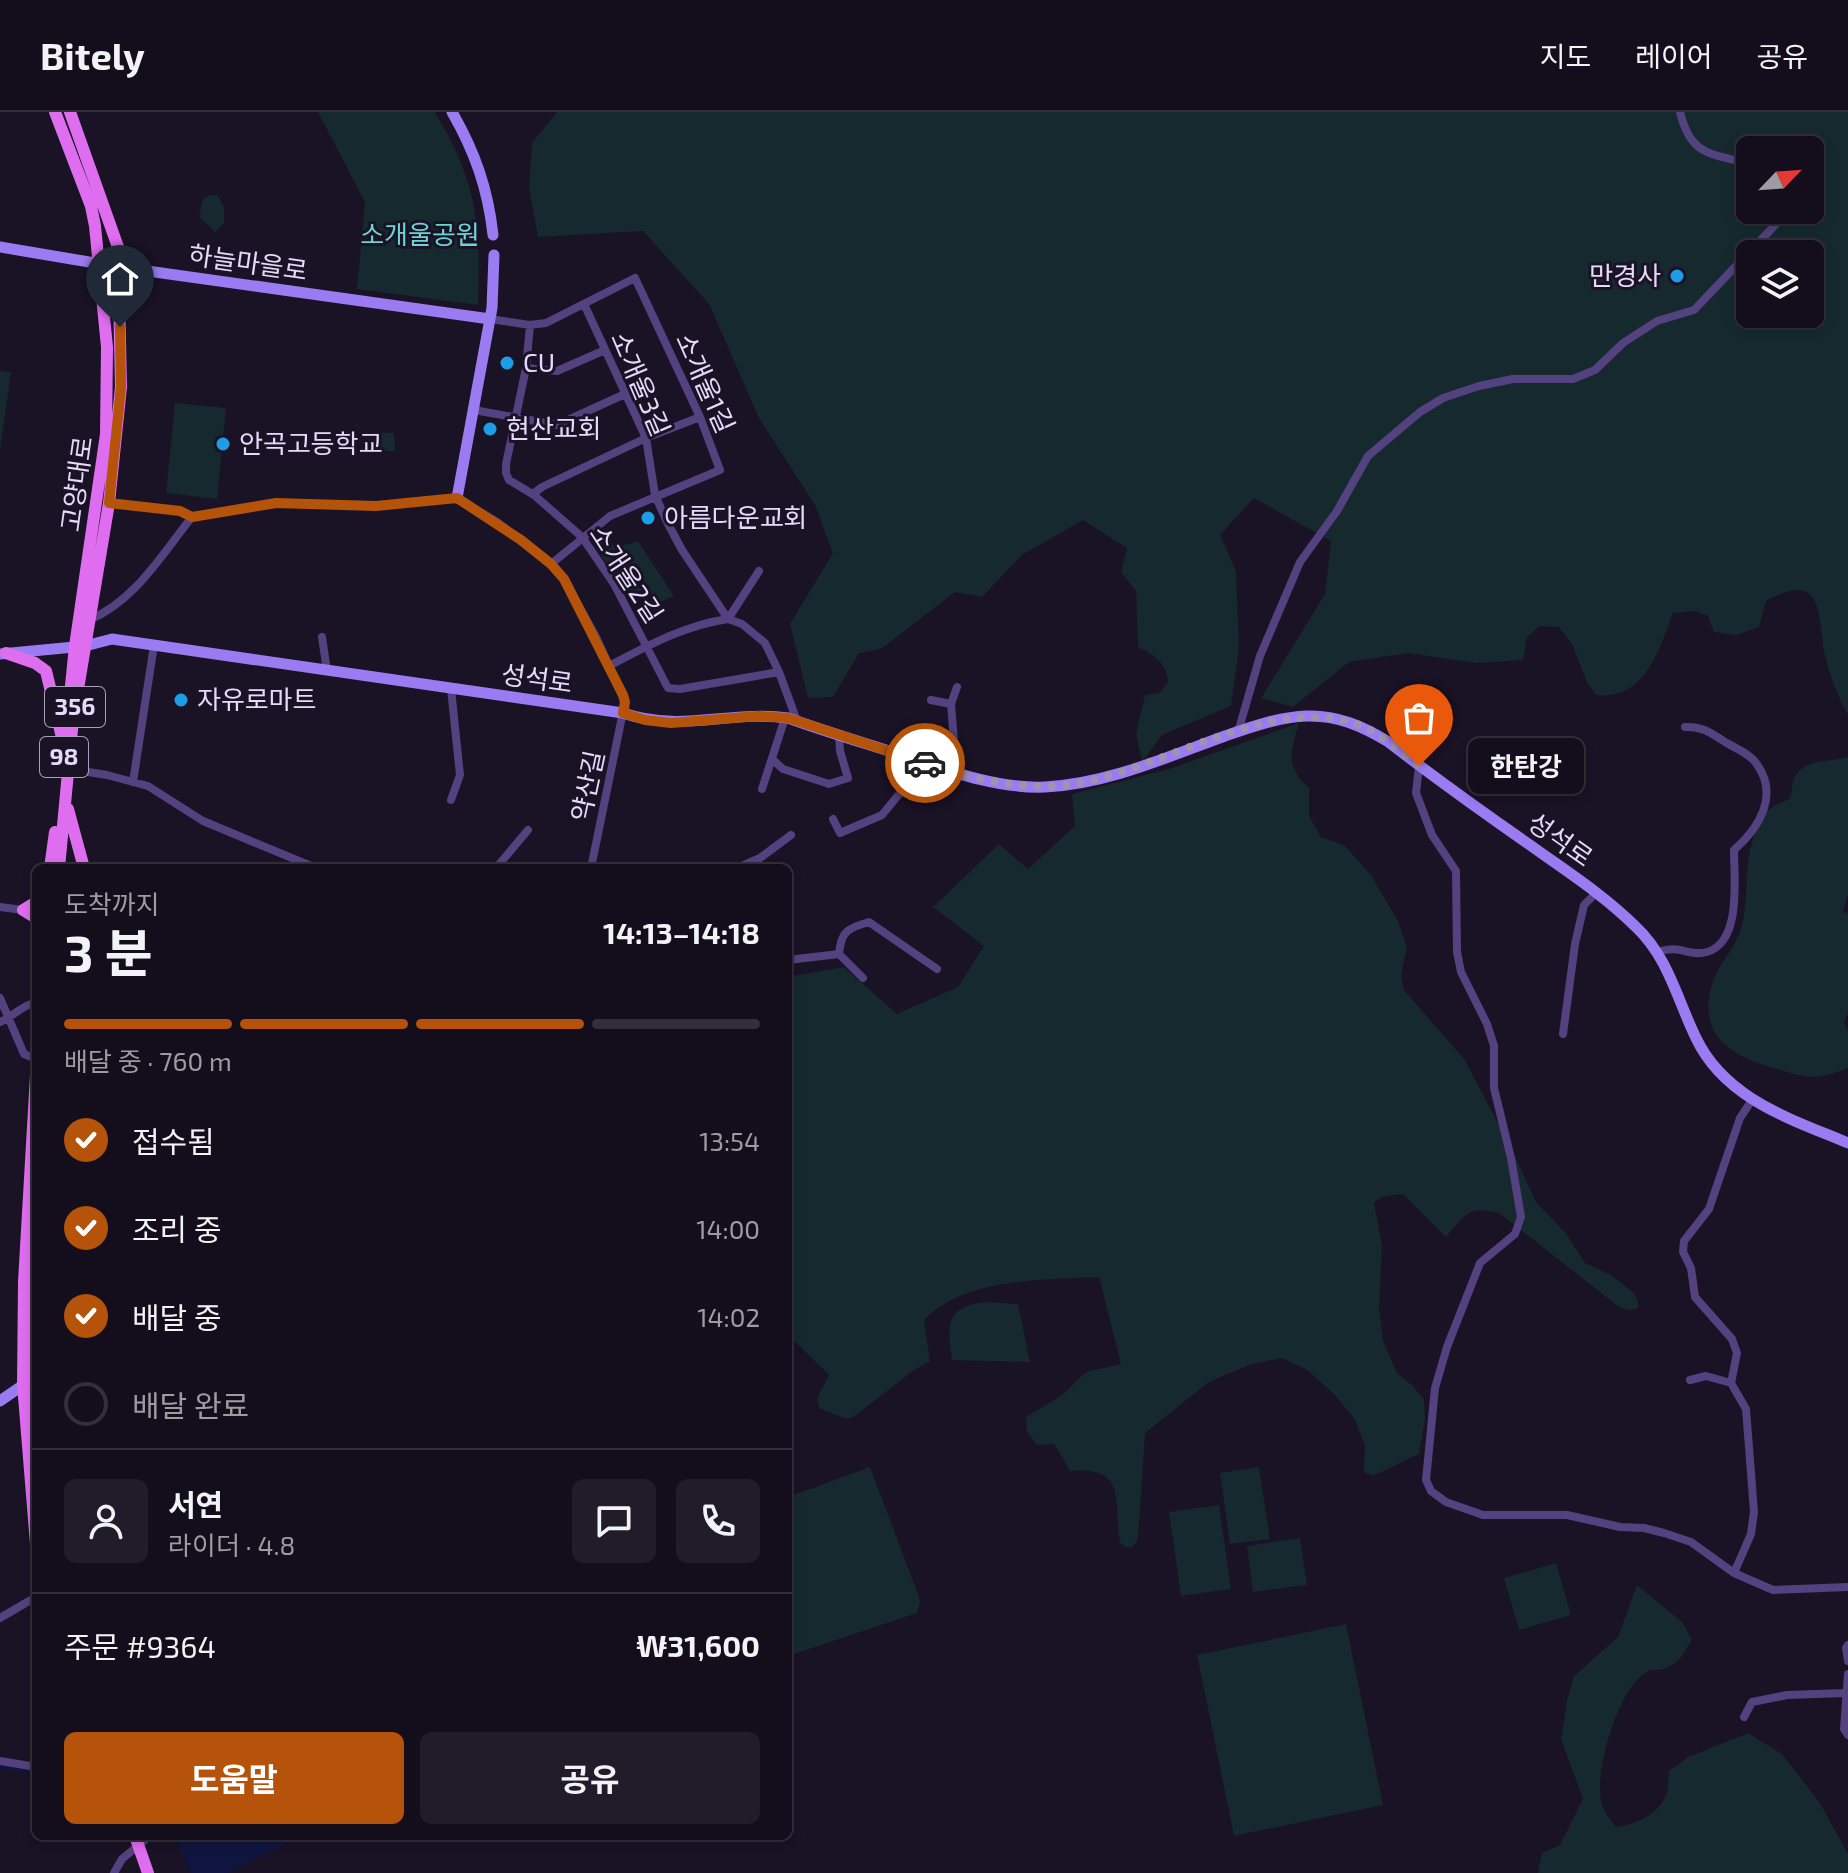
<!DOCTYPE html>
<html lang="ko">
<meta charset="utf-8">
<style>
body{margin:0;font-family:"Exo 2","Noto Sans KR",sans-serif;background:#211c29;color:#f1f3f6;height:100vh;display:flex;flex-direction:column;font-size:30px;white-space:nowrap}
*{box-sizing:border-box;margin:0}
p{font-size:26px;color:#9d9ca3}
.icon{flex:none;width:44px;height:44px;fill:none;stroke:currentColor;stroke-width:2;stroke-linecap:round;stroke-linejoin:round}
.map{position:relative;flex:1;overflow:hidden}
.drawer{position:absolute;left:32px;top:752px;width:760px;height:976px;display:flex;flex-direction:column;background:#140e1c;border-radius:12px;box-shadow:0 4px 12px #0003,0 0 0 2px #332e3b}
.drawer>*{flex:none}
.needle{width:52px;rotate:65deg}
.controls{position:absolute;left:1736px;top:24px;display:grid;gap:16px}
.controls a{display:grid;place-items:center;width:88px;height:88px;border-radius:12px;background:#140e1c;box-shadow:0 4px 12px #0003,0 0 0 2px #332e3b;font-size:40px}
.pin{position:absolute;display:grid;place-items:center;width:68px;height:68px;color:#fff;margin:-82px -34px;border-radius:50% 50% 50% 0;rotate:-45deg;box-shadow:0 0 8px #0007}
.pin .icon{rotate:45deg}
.courier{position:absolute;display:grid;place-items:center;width:80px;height:80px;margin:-40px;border:6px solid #b45309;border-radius:50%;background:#fff;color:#222;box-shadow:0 2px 10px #0007}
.bubble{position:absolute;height:56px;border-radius:12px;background:#140e1c;box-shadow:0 4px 12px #0003,0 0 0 2px #332e3b;font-size:26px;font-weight:700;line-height:56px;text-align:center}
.head em{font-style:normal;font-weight:700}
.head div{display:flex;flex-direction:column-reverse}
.head{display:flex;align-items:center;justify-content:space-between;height:136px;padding:0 32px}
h1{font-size:52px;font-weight:700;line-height:60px}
.bar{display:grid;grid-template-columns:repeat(4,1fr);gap:12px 8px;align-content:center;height:96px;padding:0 32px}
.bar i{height:10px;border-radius:6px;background:#332e3b}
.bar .active{background:#b45309}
.bar p{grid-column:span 4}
.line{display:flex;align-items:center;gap:20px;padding:0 32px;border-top:2px solid #332e3b}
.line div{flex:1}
.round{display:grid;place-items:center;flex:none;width:84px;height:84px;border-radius:12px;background:#211c29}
ol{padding:0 32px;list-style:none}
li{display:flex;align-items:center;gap:24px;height:88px}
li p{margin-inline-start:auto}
li .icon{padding:8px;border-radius:50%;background:#b45309;color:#fff;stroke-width:4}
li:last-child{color:#9d9ca3}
li i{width:44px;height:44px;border:4px solid #332e3b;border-radius:50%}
.primary-button{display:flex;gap:16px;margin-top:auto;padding:16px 32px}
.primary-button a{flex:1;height:92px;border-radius:12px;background:#b45309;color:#fff;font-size:32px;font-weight:700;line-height:92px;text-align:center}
.primary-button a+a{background:#211c29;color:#f1f3f6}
header{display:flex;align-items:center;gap:48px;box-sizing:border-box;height:112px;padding:0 40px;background:#140e1c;border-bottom:2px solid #332e3b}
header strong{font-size:38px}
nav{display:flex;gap:44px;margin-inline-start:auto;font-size:28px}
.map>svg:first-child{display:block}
.green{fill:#15292e;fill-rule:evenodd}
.water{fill:#10153f}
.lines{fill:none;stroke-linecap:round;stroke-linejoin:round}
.stream{stroke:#10153f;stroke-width:3}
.street{stroke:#53427f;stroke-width:8}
.secondary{stroke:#9b7bf1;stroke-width:11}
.primary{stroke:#df6def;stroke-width:12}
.done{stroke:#9f94b0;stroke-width:8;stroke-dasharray:0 14.4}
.route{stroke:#b45309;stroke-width:10}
.poi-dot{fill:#1b9ee6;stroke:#1a1225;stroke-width:3}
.labels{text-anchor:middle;stroke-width:6;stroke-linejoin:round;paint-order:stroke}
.shield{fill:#1a1225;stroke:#a99ebb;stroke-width:2}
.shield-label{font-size:24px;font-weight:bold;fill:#e6dafb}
.park-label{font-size:26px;fill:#6dd3d4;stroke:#1a1225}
.street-label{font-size:26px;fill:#e6dafb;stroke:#1a1225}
.poi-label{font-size:26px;fill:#e6dafb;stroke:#1a1225;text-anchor:start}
</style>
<header>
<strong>Bitely</strong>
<nav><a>지도</a><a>레이어</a><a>공유</a></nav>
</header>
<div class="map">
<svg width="1848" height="1761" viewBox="0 0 1848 1761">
<rect width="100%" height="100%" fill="#1a1225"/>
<path class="green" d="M 318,0 L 435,0 L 436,2 C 478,73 481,112 478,193 L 357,177 L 365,90 Z
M 557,0 L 1848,0 L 1848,603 C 1838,585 1830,564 1825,544 C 1817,507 1826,455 1766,489 L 1759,515 L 1736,523 L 1714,520 L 1708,504 L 1694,499 L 1673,501 C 1659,538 1645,589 1596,583 L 1587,570 L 1572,532 L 1559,515 L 1539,514 L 1527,526 L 1523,548 L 1476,551 L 1409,541 L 1349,550 L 1293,595 L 1261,586 L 1325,482 L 1331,429 L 1254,386 L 1220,423 L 1236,459 L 1239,537 L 1231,594 L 1162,623 L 1142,650 L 1136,622 L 1145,583 L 1160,581 L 1168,570 C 1166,550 1155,544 1138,535 L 1136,479 L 1121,460 L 1127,436 L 1083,408 L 1022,443 L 982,485 L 955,480 L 881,537 L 859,541 L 833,585 L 808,586 L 790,512 L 833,441 L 815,393 L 759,306 L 709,192 L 643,119 L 538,125 L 529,76 L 532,31 ZM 1750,38 L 1810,38 L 1810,98 L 1750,98 ZM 1750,142 L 1810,142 L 1810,202 L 1750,202 Z
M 210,83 L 218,84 L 224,95 L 224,111 L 215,120 L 199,104 L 203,87 Z
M 0,259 L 11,260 L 0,339 Z
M 175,291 L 226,296 L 217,387 L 166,381 Z
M 368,321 L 394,321 L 395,339 L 366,340 Z
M 599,423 C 611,437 622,435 638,429 L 674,484 L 656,492 L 647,476 L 629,485 L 590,427 Z
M 1299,611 C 1291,640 1284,653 1309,676 L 1309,704 L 1321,725 L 1345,734 L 1371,763 L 1398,809 L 1407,835 L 1401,863 L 1404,878 L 1465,948 L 1513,1040 L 1536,1090 L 1565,1120 L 1585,1151 L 1611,1163 L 1634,1181 L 1638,1189 L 1638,1196 L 1630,1198 L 1619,1195 L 1499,1101 C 1469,1093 1465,1103 1446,1125 L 1403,1082 L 1381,1085 L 1374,1091 L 1382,1133 L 1379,1196 L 1383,1229 L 1397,1261 L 1412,1273 L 1424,1287 L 1425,1307 L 1419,1342 L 1373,1364 L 1364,1360 L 1365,1334 L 1355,1308 L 1336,1284 L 1307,1258 L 1282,1246 L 1252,1252 L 1209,1270 L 1145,1321 L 1138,1428 L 1132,1435 L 1126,1435 L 1120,1431 C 1113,1393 1129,1353 1070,1359 L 1054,1332 L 1037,1333 L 1027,1319 L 1026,1305 L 1061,1284 L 1086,1260 L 1121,1252 L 1099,1165 C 1042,1168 967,1165 924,1208 L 930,1249 L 913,1259 L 852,1306 L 844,1306 L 819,1296 L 817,1286 L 829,1263 L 788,1223 L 788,865 L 844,855 L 897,902 L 958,875 L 984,834 L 933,795 L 999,732 L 1028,757 L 1075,714 L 1072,682 L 1169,657 Z
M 1848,645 L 1848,782 L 1843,800 L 1848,801 L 1848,901 L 1844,910 L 1848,919 L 1848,956 C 1837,960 1825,965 1813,965 C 1801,965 1788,960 1777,957 C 1738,946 1700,929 1710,880 C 1715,853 1739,835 1743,809 C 1750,771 1741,730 1769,698 C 1774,692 1784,691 1790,686 C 1793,680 1791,673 1794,667 C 1802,646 1832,650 1848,645 Z
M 987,1190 L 1018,1192 L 1030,1250 L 952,1248 C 947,1213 945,1194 987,1190 Z
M 870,1355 L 918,1482 L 920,1490 L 917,1501 L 788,1544 L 788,1385 Z
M 1259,1355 L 1270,1427 L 1230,1432 L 1220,1361 Z
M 1219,1393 L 1231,1477 L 1181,1484 L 1169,1400 Z
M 1300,1426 L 1307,1473 L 1253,1480 L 1247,1434 Z
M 1556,1451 L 1571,1503 L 1519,1518 L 1504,1466 Z
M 1637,1473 L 1682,1510 L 1692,1527 C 1685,1540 1679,1553 1663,1557 C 1657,1558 1650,1557 1645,1561 C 1618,1578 1595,1657 1601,1688 C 1603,1699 1609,1706 1616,1715 C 1634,1713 1657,1703 1665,1685 C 1669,1679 1668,1667 1669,1659 L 1688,1645 L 1748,1621 L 1782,1642 L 1820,1691 L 1848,1742 L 1848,1761 L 1538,1761 L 1542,1741 L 1560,1733 L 1583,1687 L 1561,1627 L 1567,1589 L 1574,1564 L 1618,1525 Z
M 1346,1512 L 1383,1693 L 1234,1724 L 1197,1543 Z"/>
<path class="water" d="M 174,1724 L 301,1724 L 228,1761 L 191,1761 Z"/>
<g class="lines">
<path class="stream" d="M 0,1655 L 36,1661"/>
<path class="street" d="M 1680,0 C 1691,45 1711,41 1750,52
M 584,192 L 646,326 L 655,383 L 667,410 L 682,438 L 728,507 L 742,512 L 765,531 L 779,560 L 797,609
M 490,207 L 530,213 L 546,211 L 635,166 L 700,305 L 720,358 L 610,404 L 551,452
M 530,213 L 526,256 L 506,352 L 506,361 L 509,368 L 534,383 L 582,425 L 614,472 L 668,576 L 680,577 L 779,560
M 526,256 L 557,259 L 605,238
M 474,298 L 557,313 L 625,282
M 533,382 L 542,375 L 646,326 L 700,305
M 109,391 L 180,399 L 192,405
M 89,508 C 135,489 162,442 192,405 L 276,391 L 376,394 L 457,386 L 497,410 L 551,452 L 564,467 L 596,525 L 625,590 L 591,756
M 322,525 L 327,559
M 609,554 C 647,534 685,513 728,507 L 759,459
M 931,588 L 951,592
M 1238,620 L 1260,544 L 1300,450 L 1337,399 L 1368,344 L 1420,300 L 1443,286 L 1479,274 L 1513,267 L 1573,267 L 1595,258 L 1623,231 L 1657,209 L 1694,198 L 1778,110 L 1784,98
M 772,647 L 783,657 L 829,672 L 848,666 L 840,639 L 839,623
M 1419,654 L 1416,681 L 1432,723 L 1456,759 L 1457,840 L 1461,860 L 1487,912 L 1494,934 L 1494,976 L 1511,1046 L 1521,1105 L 1515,1122 L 1480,1151 L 1447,1235 L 1435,1276 L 1426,1368 L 1431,1379 L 1446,1390 L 1483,1403 L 1567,1403 L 1620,1415 L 1644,1416 L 1664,1421 L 1691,1430 L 1734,1461 L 1773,1478 L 1848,1475
M 69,657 L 107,663 L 148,674 L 203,709 L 316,756
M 133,670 L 154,533
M 762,677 L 785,606
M 451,688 L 460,663 L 451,577
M 833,707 L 840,721 L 882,703 L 905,675 L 930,666 L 940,656 L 954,630 L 951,592 L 957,575
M 496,756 L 528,718
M 737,756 L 760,746 L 791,723
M 0,795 L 23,798
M 1658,840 C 1681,832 1688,845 1707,840 C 1742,830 1734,766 1734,738 C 1759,716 1780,683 1756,651 C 1750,642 1735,636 1725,630 C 1711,621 1702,614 1685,615
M 788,848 L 839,842
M 863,866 L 839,842 C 841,819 848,816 869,810 L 937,857
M 0,886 L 24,942 L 36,947
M 0,910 C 14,904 21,894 36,890
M 1563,922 L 1575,832 L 1584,793 L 1597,780
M 1690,1268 L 1706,1264 L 1731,1271
M 1734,1461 L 1751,1422 L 1754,1400 L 1746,1297 L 1731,1271 L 1737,1241 L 1732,1227 L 1695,1185 L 1691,1156 L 1683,1140 L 1684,1129 L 1709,1097 L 1740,1006 L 1752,988
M 0,1506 L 36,1485
M 1848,1533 L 1846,1536 L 1848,1549
M 1848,1562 L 1844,1617 L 1848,1623
M 1744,1605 L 1752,1590 L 1787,1583 L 1845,1581
M 0,1649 L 36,1655
M 114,1761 L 122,1747 L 145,1728"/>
<path class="secondary" d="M 452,0 C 475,40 488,77 493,123
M 0,135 L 119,155 L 490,207
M 457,386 L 492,196 L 494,143
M 0,542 L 85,534 L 112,527 L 623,601 C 681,621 731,598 788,606 C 824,619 861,630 898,642 C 944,657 995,677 1045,675 C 1107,672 1167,645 1225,624 C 1251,615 1279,605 1307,604 C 1337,603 1362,614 1387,629 C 1434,665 1481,699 1530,733 C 1566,759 1604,783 1636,815 C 1668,845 1677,887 1696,926 C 1725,987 1791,1007 1848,1031
M 0,1289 L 29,1269"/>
<path class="primary" d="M 55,0 L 91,94 L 95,114 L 107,235 L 106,322 L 75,534 L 70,583
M 6,541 L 35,551 L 46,559 L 65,638
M 68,697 L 84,756
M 50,756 L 55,720
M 59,756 L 73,607 L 109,391 L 121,275 L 118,135 L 70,0
M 36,790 L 23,798 L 36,806
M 36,963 L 24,1170 L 23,1272 L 36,1432
M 36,1147 L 33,1241 L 36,1285
M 135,1724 L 148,1761"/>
</g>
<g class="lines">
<path class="done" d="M 925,651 C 974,667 1028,681 1079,671 C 1165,656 1274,581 1359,613 C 1381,621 1401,640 1419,654"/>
<path class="route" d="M 120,215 L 121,275 L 109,391 L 180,399 L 192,405 L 276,391 L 376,394 L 457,386 L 521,428 L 551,452 L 564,467 L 623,583 L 625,590 L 623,601 L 645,608 L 671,611 L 759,604 L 788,606 L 925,651"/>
</g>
<g class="poi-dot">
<circle cx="1677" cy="164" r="8"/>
<circle cx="507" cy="251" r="8"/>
<circle cx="490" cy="317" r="8"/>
<circle cx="223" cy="332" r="8"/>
<circle cx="648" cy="406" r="8"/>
<circle cx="181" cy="588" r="8"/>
</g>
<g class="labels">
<g class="shield">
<rect x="45" y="575" width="60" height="40" rx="6"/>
<rect x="40" y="625" width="48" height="40" rx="6"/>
</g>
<g class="shield-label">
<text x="75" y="603">356</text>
<text x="64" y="653">98</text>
</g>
<g class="park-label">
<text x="420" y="132">소개울공원</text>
</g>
<g class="street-label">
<text transform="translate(248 151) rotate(8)" y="9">하늘마을로</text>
<text transform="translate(705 271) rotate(66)" y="9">소개울1길</text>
<text transform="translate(640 272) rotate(67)" y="9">소개울3길</text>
<text transform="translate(77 372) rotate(-82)" y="9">고양대로</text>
<text transform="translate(626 462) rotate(57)" y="9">소개울2길</text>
<text transform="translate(537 567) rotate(8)" y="9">성석로</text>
<text transform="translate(588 674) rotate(-78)" y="9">약산길</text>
<text transform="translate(1560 728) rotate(35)" y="9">성석로</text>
</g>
<g class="poi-label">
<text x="1661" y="173" text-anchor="end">만경사</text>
<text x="523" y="260">CU</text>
<text x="506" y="326">현산교회</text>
<text x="239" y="341">안곡고등학교</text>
<text x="664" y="415">아름다운교회</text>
<text x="197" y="597">자유로마트</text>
</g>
</g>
</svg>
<div class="controls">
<a><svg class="needle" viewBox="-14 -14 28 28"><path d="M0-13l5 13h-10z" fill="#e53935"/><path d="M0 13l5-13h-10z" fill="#9d9ca3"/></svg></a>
<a><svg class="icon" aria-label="layers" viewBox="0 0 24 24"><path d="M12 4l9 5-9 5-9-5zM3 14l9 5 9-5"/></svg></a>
</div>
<div class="pin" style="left:1419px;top:654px;background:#ea580c"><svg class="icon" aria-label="bag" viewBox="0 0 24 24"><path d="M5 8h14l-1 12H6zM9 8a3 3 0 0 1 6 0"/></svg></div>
<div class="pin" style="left:120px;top:215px;background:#1f2937"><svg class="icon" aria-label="home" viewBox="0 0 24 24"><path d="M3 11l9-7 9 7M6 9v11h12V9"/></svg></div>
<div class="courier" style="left:925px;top:651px"><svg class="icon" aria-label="car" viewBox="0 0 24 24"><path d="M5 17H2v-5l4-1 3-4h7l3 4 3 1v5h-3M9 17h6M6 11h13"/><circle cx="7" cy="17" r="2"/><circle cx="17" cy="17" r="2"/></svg></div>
<div class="bubble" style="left:1468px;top:626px;width:116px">한탄강</div>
<section class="drawer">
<div class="head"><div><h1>3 분</h1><p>도착까지</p></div><em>14:13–14:18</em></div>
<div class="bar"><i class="active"></i><i class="active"></i><i class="active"></i><i></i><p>배달 중 · 760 m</p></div>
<ol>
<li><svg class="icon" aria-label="check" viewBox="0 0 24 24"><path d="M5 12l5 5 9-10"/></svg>접수됨<p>13:54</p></li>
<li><svg class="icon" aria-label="check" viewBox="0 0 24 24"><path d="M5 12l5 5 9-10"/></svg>조리 중<p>14:00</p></li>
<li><svg class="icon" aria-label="check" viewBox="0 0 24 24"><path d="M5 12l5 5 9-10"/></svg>배달 중<p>14:02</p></li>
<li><i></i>배달 완료</li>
</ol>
<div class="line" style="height:144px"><a class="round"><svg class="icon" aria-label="person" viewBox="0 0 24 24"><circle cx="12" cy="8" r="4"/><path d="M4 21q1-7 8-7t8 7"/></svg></a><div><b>서연</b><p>라이더 · 4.8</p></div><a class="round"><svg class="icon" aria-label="chat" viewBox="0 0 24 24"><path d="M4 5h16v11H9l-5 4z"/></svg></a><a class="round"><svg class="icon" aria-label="phone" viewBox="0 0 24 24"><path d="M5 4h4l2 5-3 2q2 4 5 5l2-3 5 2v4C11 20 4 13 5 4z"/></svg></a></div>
<div class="line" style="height:104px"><div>주문 #9364</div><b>₩31,600</b></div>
<div class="primary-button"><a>도움말</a><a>공유</a></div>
</section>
</div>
